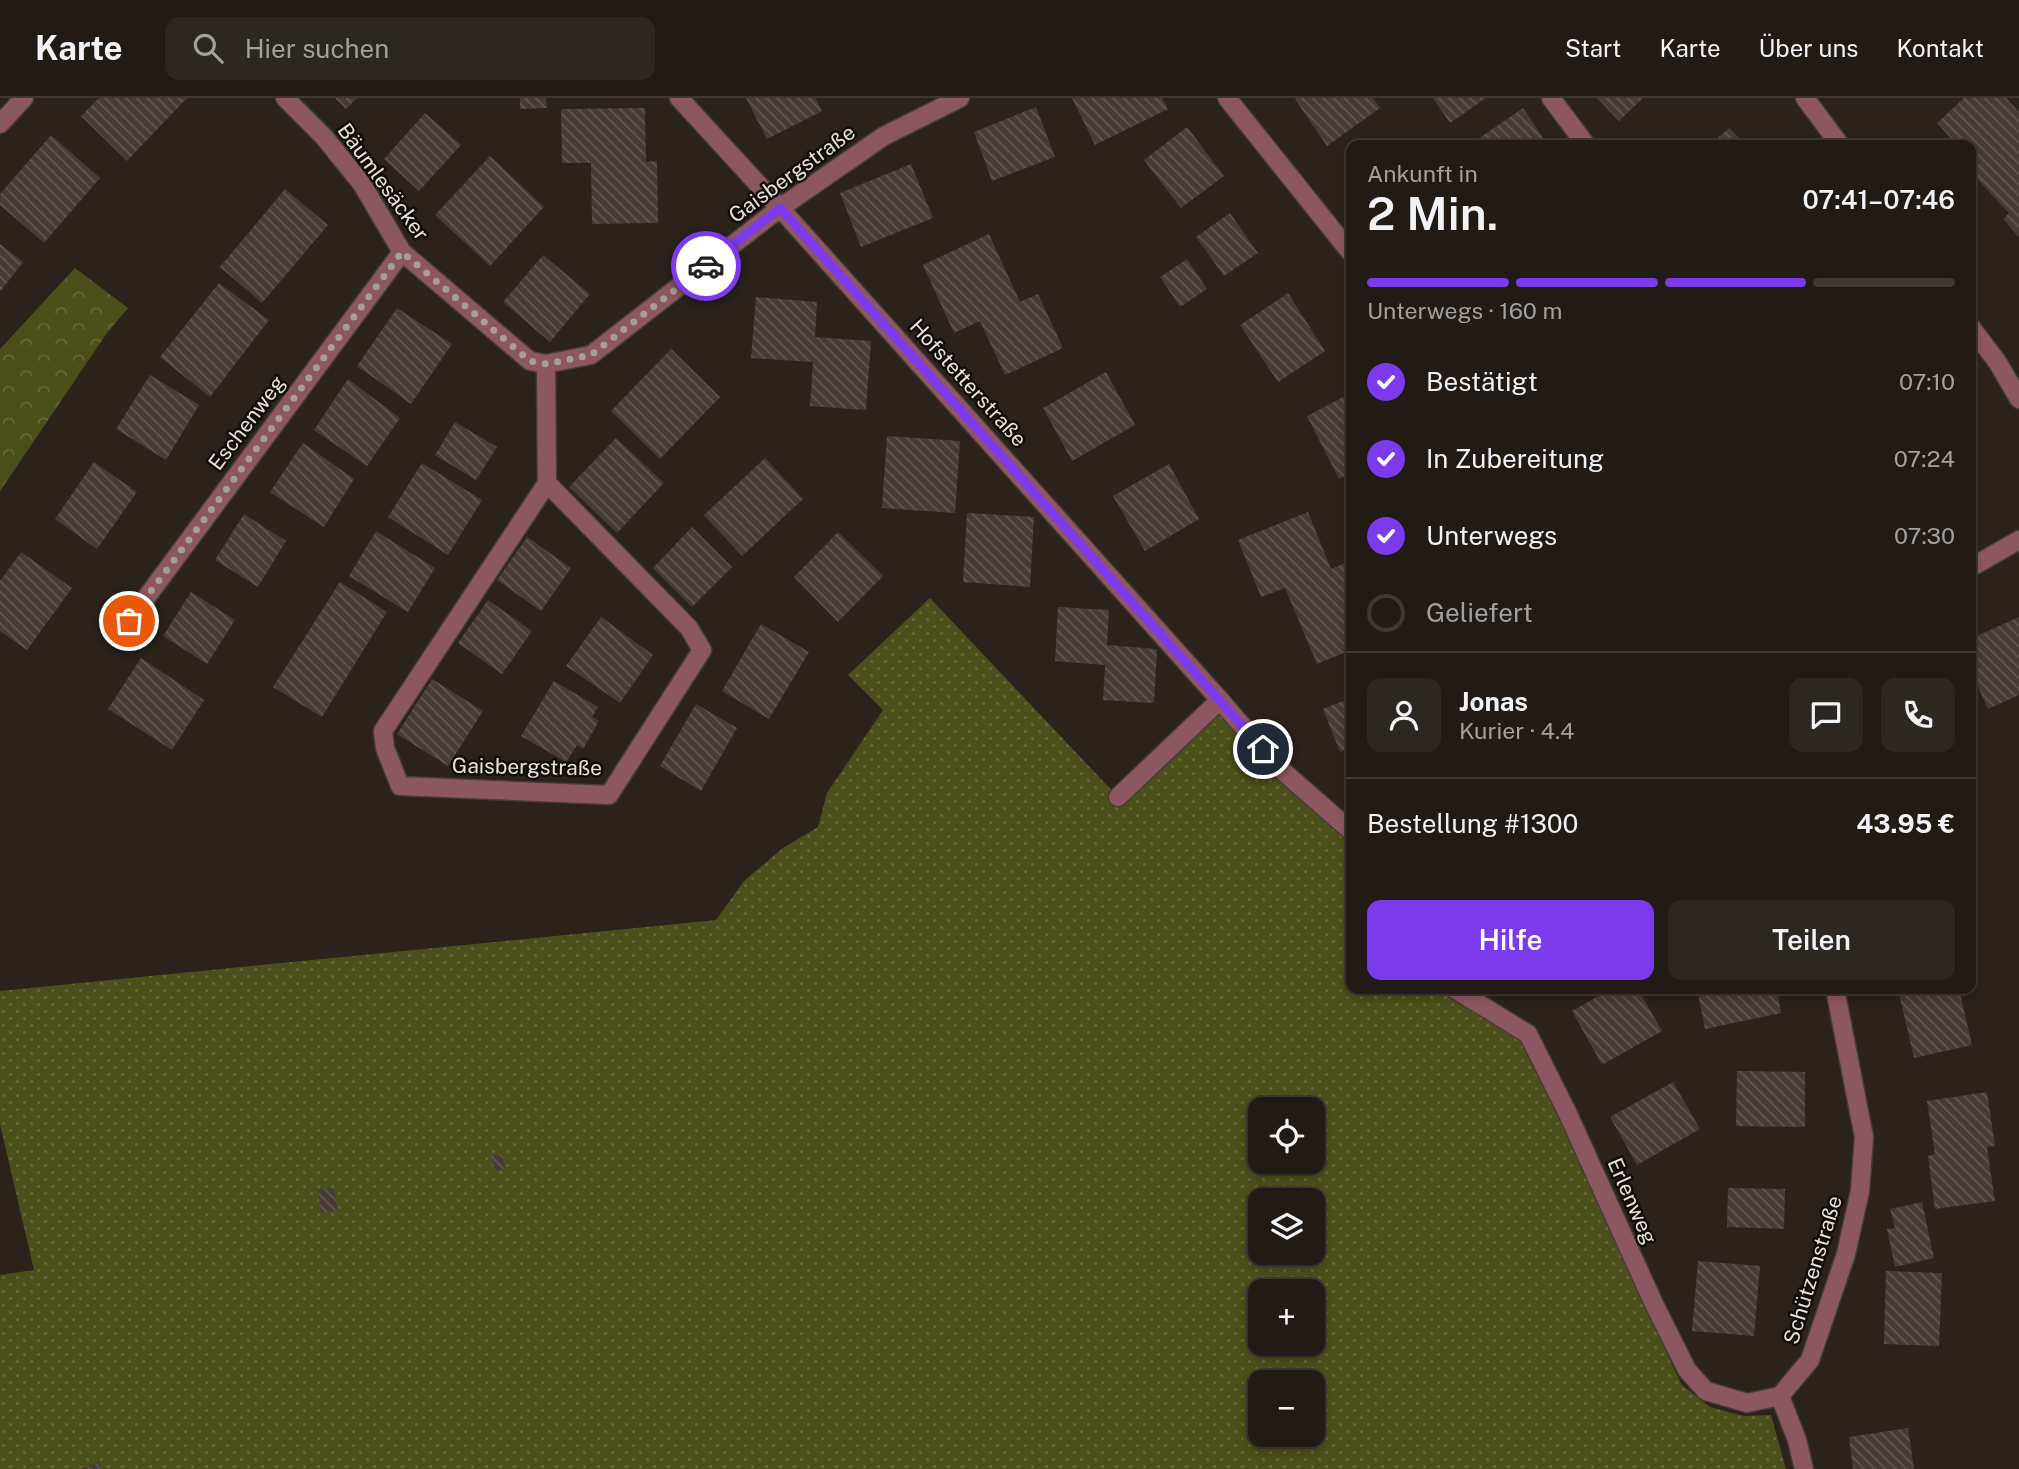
<!DOCTYPE html>
<html lang="de">
<meta charset="utf-8">
<style>
body{margin:0;font-family:"Public Sans",sans-serif;background:#2d2722;color:#f1f3f6;height:100vh;display:flex;flex-direction:column;font-size:26px;white-space:nowrap}
*{box-sizing:border-box;margin:0}
p{font-size:23px;color:#a2a1a0}
.icon{flex:none;width:38px;height:38px;fill:none;stroke:currentColor;stroke-width:2;stroke-linecap:round;stroke-linejoin:round}
.map{position:relative;flex:1;overflow:hidden}
.drawer{position:absolute;left:1346px;top:42px;width:630px;height:854px;display:flex;flex-direction:column;background:#211a15;border-radius:14px;box-shadow:0 4px 10px #0003,0 0 0 2px #3e3834}
.drawer>*{flex:none}
.tools{position:absolute;left:1248px;top:999px;display:grid;gap:14px}
.tools a{display:grid;place-items:center;width:77px;height:77px;border-radius:14px;background:#211a15;box-shadow:0 4px 10px #0003,0 0 0 2px #3e3834;font-size:35px}
.pin{position:absolute;display:grid;place-items:center;width:60px;height:60px;color:#fff;margin:-30px;border:4px solid #fff;border-radius:50%;box-shadow:0 2px 7px #0007}
.courier{position:absolute;display:grid;place-items:center;width:70px;height:70px;margin:-35px;border:5px solid #7c3aed;border-radius:50%;background:#fff;color:#222;box-shadow:0 2px 9px #0007}
.overview em{font-style:normal;font-weight:600}
.overview div{display:flex;flex-direction:column-reverse}
.overview{display:flex;align-items:center;justify-content:space-between;height:119px;padding:0 21px}
h1{font-size:46px;font-weight:600;line-height:52px}
.bar{display:grid;grid-template-columns:repeat(4,1fr);gap:10px 7px;align-content:center;height:84px;padding:0 21px}
.bar i{height:9px;border-radius:5px;background:#3e3834}
.bar .current{background:#7c3aed}
.bar p{grid-column:span 4}
.line{display:flex;align-items:center;gap:18px;padding:0 21px;border-top:2px solid #3e3834}
.line div{flex:1}
.round{display:grid;place-items:center;flex:none;width:74px;height:74px;border-radius:14px;background:#2d2722}
ol{padding:0 21px;list-style:none}
li{display:flex;align-items:center;gap:21px;height:77px}
li p{margin-inline-start:auto}
li .icon{padding:7px;border-radius:50%;background:#7c3aed;color:#fff;stroke-width:4}
li:last-child{color:#a2a1a0}
li i{width:38px;height:38px;border:4px solid #3e3834;border-radius:50%}
.primary-button{display:flex;gap:14px;margin-top:auto;padding:14px 21px}
.primary-button a{flex:1;height:80px;border-radius:14px;background:#7c3aed;color:#fff;font-size:28px;font-weight:600;line-height:80px;text-align:center}
.primary-button a+a{background:#2d2722;color:#f1f3f6}
header{display:flex;align-items:center;gap:42px;box-sizing:border-box;height:98px;padding:0 35px;background:#211a15;border-bottom:2px solid #3e3834}
header strong{font-size:33px}
nav{display:flex;gap:38px;margin-inline-start:auto;font-size:24px}
.search{width:490px;height:63px;background:#2d2722;display:flex;align-items:center;gap:18px;box-sizing:border-box;padding:0 24px;border-radius:14px;color:#a2a1a0;font-size:26px}
.map>svg:first-child{display:block}
.grass{fill:url(#grass-dots);fill-rule:evenodd}
.forest{fill:url(#forest-crowns)}
.building{fill:url(#building-back-hatch)}
.lines{fill:none;stroke-linecap:round;stroke-linejoin:round}
.street-casing{stroke:#463d37;stroke-width:21}
.street{stroke:#8d5762;stroke-width:18}
.done{stroke:#a69e99;stroke-width:7;stroke-dasharray:0 12.6}
.route{stroke:#7c3aed;stroke-width:9}
.labels{text-anchor:middle;stroke-width:5;stroke-linejoin:round;paint-order:stroke}
.street-label{font-size:21px;fill:#e8e1dc;stroke:#110d0a}
</style>
<header>
<strong>Karte</strong>
<div class="search"><svg class="icon" aria-label="search" viewBox="0 0 24 24"><circle cx="10" cy="10" r="6"/><path d="M15 15l6 6"/></svg>Hier suchen</div>
<nav><a>Start</a><a>Karte</a><a>Über uns</a><a>Kontakt</a></nav>
</header>
<div class="map">
<svg width="2019" height="1371" viewBox="0 0 2019 1371">
<defs>
<pattern id="grass-dots" width="8" height="8" patternUnits="userSpaceOnUse" patternTransform="scale(1.75)"><rect width="8" height="8" fill="#4b4f19"/><path d="M2 2h.1M6 6h.1" fill="none" stroke="#65683a" stroke-width="1.8" stroke-linecap="round"/></pattern>
<pattern id="forest-crowns" width="20" height="18" patternUnits="userSpaceOnUse" patternTransform="scale(1.75)"><rect width="20" height="18" fill="#4b4f19"/><path d="M2 6a3 3 0 1 1 6 0M12 15a3 3 0 1 1 6 0" fill="none" stroke="#65683a"/></pattern>
<pattern id="building-back-hatch" width="6" height="6" patternUnits="userSpaceOnUse" patternTransform="scale(1.75)"><rect width="6" height="6" fill="#473b37"/><path d="M-1 5l2 2M0 0l6 6M5-1l2 2" fill="none" stroke="#625753"/></pattern>
</defs>
<rect width="100%" height="100%" fill="#2c221c"/>
<path class="grass" d="M 930,500 L 1118,699 L 1220,602 L 1351,732 L 1351,891 L 1451,891 L 1537,951 L 1671,1265 L 1682,1287 L 1710,1309 L 1744,1318 L 1771,1317 L 1786,1371 L 0,1371 L 0,1177 L 34,1172 L 0,1026 L 0,893 L 716,822 L 744,783 L 783,750 L 818,729 L 827,695 L 883,612 L 848,577 ZM 1260,1012 L 1312,1012 L 1312,1064 L 1260,1064 ZM 1260,1102 L 1312,1102 L 1312,1155 L 1260,1155 ZM 1260,1194 L 1312,1194 L 1312,1246 L 1260,1246 ZM 1260,1284 L 1312,1284 L 1312,1337 L 1260,1337 Z"/>
<path class="forest" d="M 75,170 L 128,210 L 107,235 L 0,393 L 0,251 Z"/>
<path class="building" d="M 99,0 L 187,0 L 127,63 L 81,18 Z
M 335,0 L 357,0 L 346,11 Z
M 520,0 L 546,0 L 547,10 L 520,11 Z
M 746,0 L 815,0 L 822,13 L 767,41 Z
M 1072,0 L 1162,0 L 1168,11 L 1095,47 Z
M 1296,0 L 1373,0 L 1380,10 L 1327,48 L 1295,1 Z
M 1433,0 L 1486,0 L 1450,25 Z
M 1597,0 L 1643,0 L 1619,23 Z
M 1964,0 L 2006,0 L 2019,14 L 2019,139 L 2003,121 L 2009,115 L 1970,73 L 1976,67 L 1970,62 L 1970,47 L 1957,47 L 1937,25 Z
M 1036,9 L 1055,59 L 992,83 L 974,34 Z
M 645,10 L 646,64 L 657,63 L 658,125 L 592,126 L 591,65 L 562,65 L 561,11 Z
M 1523,10 L 1546,44 L 1541,47 L 1478,47 L 1475,43 Z
M 425,15 L 461,47 L 419,93 L 384,61 Z
M 1187,29 L 1224,78 L 1181,110 L 1144,62 Z
M 1729,30 L 1746,47 L 1710,47 Z
M 51,37 L 100,80 L 44,145 L 0,107 L 0,96 Z
M 490,58 L 544,109 L 490,168 L 435,117 Z
M 911,66 L 933,120 L 861,149 L 840,95 Z
M 285,91 L 328,127 L 262,205 L 220,169 Z
M 1230,115 L 1258,155 L 1224,178 L 1196,139 Z
M 989,136 L 1020,204 L 1038,196 L 1063,250 L 1005,277 L 980,223 L 954,235 L 923,167 Z
M 0,146 L 23,164 L 0,194 Z
M 543,157 L 590,196 L 550,244 L 503,204 Z
M 1187,161 L 1207,191 L 1180,209 L 1160,179 Z
M 219,185 L 269,222 L 210,299 L 160,259 Z
M 1288,195 L 1325,253 L 1278,284 L 1240,227 Z
M 756,199 L 817,204 L 815,239 L 871,243 L 866,312 L 810,308 L 813,264 L 751,260 Z
M 397,210 L 452,246 L 411,306 L 357,268 Z
M 671,251 L 720,299 L 660,361 L 611,313 Z
M 1106,274 L 1135,327 L 1072,363 L 1043,310 Z
M 150,277 L 199,307 L 166,362 L 116,331 Z
M 348,281 L 400,320 L 367,368 L 314,332 Z
M 1351,295 L 1351,375 L 1339,381 L 1307,318 Z
M 455,324 L 497,349 L 476,382 L 435,357 Z
M 887,338 L 960,343 L 955,415 L 882,410 Z
M 616,340 L 664,385 L 617,435 L 569,389 Z
M 303,345 L 354,381 L 324,429 L 270,394 Z
M 765,360 L 803,401 L 742,458 L 704,417 Z
M 94,364 L 137,394 L 97,451 L 55,421 Z
M 422,365 L 482,402 L 448,457 L 388,419 Z
M 1169,366 L 1199,421 L 1145,453 L 1113,398 Z
M 1308,414 L 1331,471 L 1349,463 L 1351,469 L 1351,552 L 1317,566 L 1285,490 L 1261,499 L 1238,442 Z
M 967,415 L 1034,419 L 1030,489 L 963,484 Z
M 244,416 L 286,443 L 258,489 L 215,462 Z
M 692,429 L 732,469 L 692,509 L 653,470 Z
M 376,433 L 435,470 L 408,514 L 349,478 Z
M 838,434 L 883,478 L 838,524 L 794,479 Z
M 527,439 L 571,470 L 541,513 L 497,482 Z
M 21,454 L 72,490 L 27,552 L 0,533 L 0,483 Z
M 340,484 L 387,514 L 322,619 L 273,589 Z
M 191,494 L 235,522 L 207,566 L 163,538 Z
M 488,502 L 532,533 L 502,576 L 458,545 Z
M 1058,509 L 1109,512 L 1107,547 L 1157,551 L 1154,605 L 1103,602 L 1105,567 L 1055,563 Z
M 601,519 L 653,557 L 620,605 L 566,568 Z
M 2019,519 L 2019,597 L 1988,611 L 1970,571 L 1970,541 Z
M 761,526 L 809,554 L 769,621 L 722,593 Z
M 141,560 L 204,602 L 172,652 L 108,611 Z
M 432,581 L 483,613 L 448,668 L 397,636 Z
M 554,583 L 598,609 L 592,619 L 599,623 L 583,651 L 577,647 L 566,664 L 521,638 Z
M 1351,600 L 1351,650 L 1340,654 L 1323,611 Z
M 696,606 L 737,630 L 701,693 L 660,668 Z
M 1611,891 L 1638,891 L 1662,933 L 1602,967 L 1572,913 Z
M 1697,891 L 1777,891 L 1781,915 L 1705,931 Z
M 1898,891 L 1959,891 L 1972,947 L 1914,960 Z
M 1737,973 L 1805,974 L 1805,1029 L 1736,1028 Z
M 1673,984 L 1700,1031 L 1637,1067 L 1610,1019 Z
M 1987,994 L 1995,1048 L 1987,1049 L 1995,1103 L 1935,1111 L 1928,1058 L 1935,1056 L 1927,1003 Z
M 503,1056 L 505,1071 L 495,1073 L 491,1058 Z
M 334,1090 L 338,1112 L 321,1115 L 318,1092 Z
M 1728,1090 L 1785,1091 L 1784,1131 L 1727,1129 Z
M 1922,1104 L 1934,1160 L 1895,1169 L 1887,1131 L 1895,1130 L 1890,1111 Z
M 1698,1163 L 1760,1168 L 1754,1238 L 1692,1233 Z
M 1886,1173 L 1942,1175 L 1939,1248 L 1884,1246 Z
M 1908,1330 L 1914,1371 L 1853,1371 L 1849,1339 Z
M 99,1364 L 102,1371 L 81,1371 Z"/>
<g class="lines">
<defs>
<path id="street" d="M 285,0 L 324,39 L 362,86 L 402,154 L 530,263 L 546,266
M 679,0 L 780,110 L 1220,602 L 1118,699
M 1227,0 L 1351,155
M 1551,0 L 1586,47
M 1805,0 L 1840,47
M 0,26 L 24,0
M 1970,228 L 1998,265 L 2019,301
M 547,385 L 689,530 L 702,552 L 609,697 L 400,688 L 385,650 L 383,633 L 547,385 L 546,266 L 591,257 L 780,110 L 884,38 L 960,0
M 1970,470 L 2019,442
M 129,523 L 402,154
M 1220,602 L 1277,668 L 1351,733
M 1455,891 L 1528,936 L 1568,1016 L 1654,1206 L 1687,1272 L 1706,1293 L 1747,1305 L 1780,1298
M 1780,1298 L 1810,1262 L 1846,1156 L 1860,1093 L 1864,1039 L 1835,891
M 1780,1298 L 1797,1342 L 1804,1371"/>
</defs>
<use href="#street" class="street-casing"/>
<use href="#street" class="street"/>
</g>
<g class="lines">
<path class="done" d="M 129,523 L 402,154 L 530,263 L 546,266 L 591,257 L 706,168"/>
<path class="route" d="M 706,168 L 780,110 L 1263,651"/>
</g>
<g class="labels">
<g class="street-label">
<text transform="translate(792 76) rotate(-36)" y="7">Gaisbergstraße</text>
<text transform="translate(383 84) rotate(54)" y="7">Bäumlesäcker</text>
<text transform="translate(968 285) rotate(48)" y="7">Hofstetterstraße</text>
<text transform="translate(247 325) rotate(-53)" y="7">Eschenweg</text>
<text transform="translate(527 669) rotate(1)" y="7">Gaisbergstraße</text>
<text transform="translate(1632 1103) rotate(66)" y="7">Erlenweg</text>
<text transform="translate(1813 1172) rotate(-73)" y="7">Schützenstraße</text>
</g>
</g>
</svg>
<div class="tools">
<a><svg class="icon" aria-label="locate" viewBox="0 0 24 24"><circle cx="12" cy="12" r="6"/><path d="M12 2v4M12 18v4M2 12h4M18 12h4"/></svg></a>
<a><svg class="icon" aria-label="layers" viewBox="0 0 24 24"><path d="M12 4l9 5-9 5-9-5zM3 14l9 5 9-5"/></svg></a>
<a>+</a>
<a>−</a>
</div>
<div class="pin" style="left:129px;top:523px;background:#ea580c"><svg class="icon" aria-label="bag" viewBox="0 0 24 24"><path d="M5 8h14l-1 12H6zM9 8a3 3 0 0 1 6 0"/></svg></div>
<div class="pin" style="left:1263px;top:651px;background:#1f2937"><svg class="icon" aria-label="home" viewBox="0 0 24 24"><path d="M3 11l9-7 9 7M6 9v11h12V9"/></svg></div>
<div class="courier" style="left:706px;top:168px"><svg class="icon" aria-label="car" viewBox="0 0 24 24"><path d="M5 17H2v-5l4-1 3-4h7l3 4 3 1v5h-3M9 17h6M6 11h13"/><circle cx="7" cy="17" r="2"/><circle cx="17" cy="17" r="2"/></svg></div>
<section class="drawer">
<div class="overview"><div><h1>2 Min.</h1><p>Ankunft in</p></div><em>07:41–07:46</em></div>
<div class="bar"><i class="current"></i><i class="current"></i><i class="current"></i><i></i><p>Unterwegs · 160 m</p></div>
<ol>
<li><svg class="icon" aria-label="check" viewBox="0 0 24 24"><path d="M5 12l5 5 9-10"/></svg>Bestätigt<p>07:10</p></li>
<li><svg class="icon" aria-label="check" viewBox="0 0 24 24"><path d="M5 12l5 5 9-10"/></svg>In Zubereitung<p>07:24</p></li>
<li><svg class="icon" aria-label="check" viewBox="0 0 24 24"><path d="M5 12l5 5 9-10"/></svg>Unterwegs<p>07:30</p></li>
<li><i></i>Geliefert</li>
</ol>
<div class="line" style="height:126px"><a class="round"><svg class="icon" aria-label="person" viewBox="0 0 24 24"><circle cx="12" cy="8" r="4"/><path d="M4 21q1-7 8-7t8 7"/></svg></a><div><b>Jonas</b><p>Kurier · 4.4</p></div><a class="round"><svg class="icon" aria-label="chat" viewBox="0 0 24 24"><path d="M4 5h16v11H9l-5 4z"/></svg></a><a class="round"><svg class="icon" aria-label="phone" viewBox="0 0 24 24"><path d="M5 4h4l2 5-3 2q2 4 5 5l2-3 5 2v4C11 20 4 13 5 4z"/></svg></a></div>
<div class="line" style="height:91px"><div>Bestellung #1300</div><b>43.95 €</b></div>
<div class="primary-button"><a>Hilfe</a><a>Teilen</a></div>
</section>
</div>
